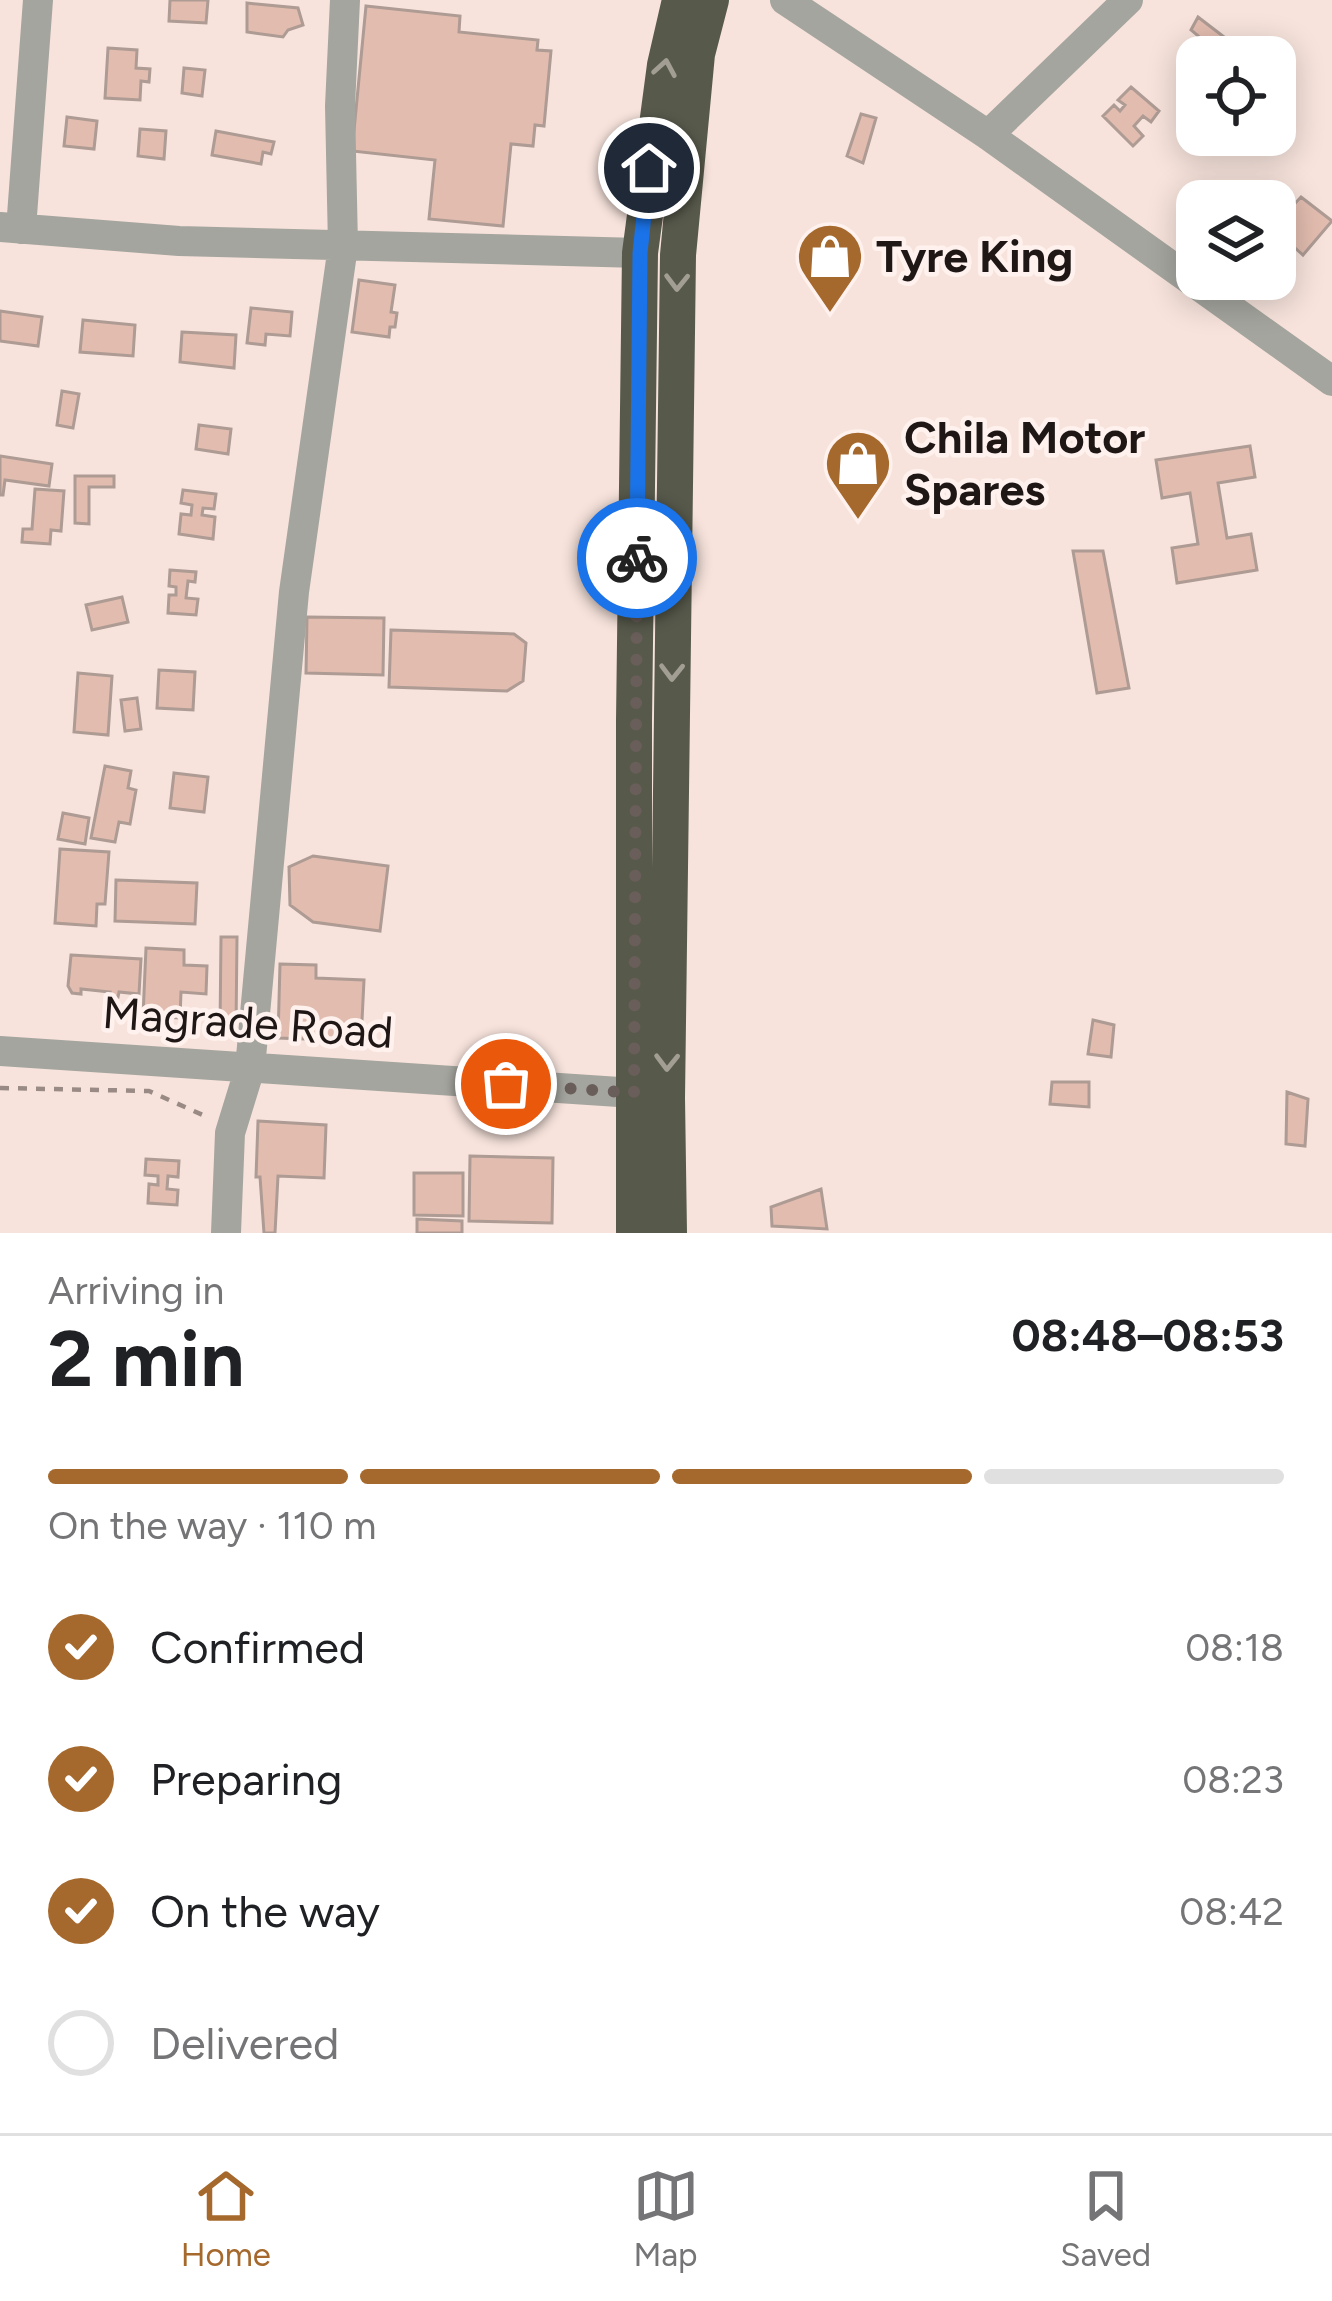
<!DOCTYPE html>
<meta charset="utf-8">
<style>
body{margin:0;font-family:Figtree,sans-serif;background:#f2f2f2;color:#202124;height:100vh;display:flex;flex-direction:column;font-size:45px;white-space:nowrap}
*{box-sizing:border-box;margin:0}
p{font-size:39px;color:#757577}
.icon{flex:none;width:66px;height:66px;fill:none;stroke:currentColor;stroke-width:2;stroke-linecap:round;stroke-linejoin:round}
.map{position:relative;height:1233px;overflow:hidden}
.drawer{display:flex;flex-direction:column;background:#fff;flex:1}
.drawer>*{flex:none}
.fabs{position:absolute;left:1176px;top:36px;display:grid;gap:24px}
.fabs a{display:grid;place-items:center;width:120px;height:120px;border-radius:24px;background:#fff;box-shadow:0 6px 30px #0003;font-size:60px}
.pin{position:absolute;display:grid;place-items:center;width:102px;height:102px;color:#fff;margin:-51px;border:6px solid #fff;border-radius:50%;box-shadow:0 3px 12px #0007}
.courier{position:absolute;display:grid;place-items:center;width:120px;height:120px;margin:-60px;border:9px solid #1a73e8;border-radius:50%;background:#fff;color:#222;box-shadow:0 3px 15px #0007}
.head em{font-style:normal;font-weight:700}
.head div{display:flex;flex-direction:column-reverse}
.head{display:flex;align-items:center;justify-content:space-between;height:204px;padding:0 48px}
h1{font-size:78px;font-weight:700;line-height:90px}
.bar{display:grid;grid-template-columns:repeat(4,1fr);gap:18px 12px;align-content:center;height:144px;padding:0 48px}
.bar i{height:15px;border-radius:9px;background:#e0e0e0}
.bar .current{background:#a6692d}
.bar p{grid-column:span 4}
ol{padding:0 48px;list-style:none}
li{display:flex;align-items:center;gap:36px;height:132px}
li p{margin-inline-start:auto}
li .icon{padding:12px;border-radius:50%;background:#a6692d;color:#fff;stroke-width:4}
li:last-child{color:#757577}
li i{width:66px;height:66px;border:6px solid #e0e0e0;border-radius:50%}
.tabs{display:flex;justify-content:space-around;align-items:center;height:168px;border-top:3px solid #e0e0e0;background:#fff;font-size:33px;color:#757577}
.tabs a{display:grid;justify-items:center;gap:6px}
.tabs .current{color:#a6692d}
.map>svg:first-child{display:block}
.building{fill:#e2bcaf;stroke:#ad9b94;stroke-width:3}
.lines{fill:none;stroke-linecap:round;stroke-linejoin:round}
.path{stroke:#998a85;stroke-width:4.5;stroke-dasharray:9 9;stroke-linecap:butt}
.minor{stroke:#a4a59e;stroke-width:30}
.highway{stroke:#575a4b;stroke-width:36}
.oneway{stroke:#a39e94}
.done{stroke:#6a5e5b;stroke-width:12;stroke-dasharray:0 21.6}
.route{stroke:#1a73e8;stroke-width:15}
.labels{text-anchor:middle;stroke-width:9;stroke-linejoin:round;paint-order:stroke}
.poi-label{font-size:45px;font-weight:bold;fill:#1e1715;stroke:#fff2ee;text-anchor:start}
.street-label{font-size:45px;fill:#1e1715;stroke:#fff2ee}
</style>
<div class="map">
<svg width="1332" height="1233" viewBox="0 0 1332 1233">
<rect width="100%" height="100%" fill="#f7e3dc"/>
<path class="building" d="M 170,0 L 208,0 L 206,23 L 169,21 Z
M 247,3 L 298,8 L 303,25 L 288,30 L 283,37 L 247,32 Z
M 366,6 L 460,16 L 459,32 L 538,40 L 537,50 L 551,51 L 544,126 L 535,125 L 533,146 L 511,144 L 503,226 L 429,219 L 435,160 L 352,151 Z
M 1198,17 L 1224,37 L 1216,51 L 1191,30 Z
M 108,48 L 137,50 L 136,68 L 150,69 L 149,82 L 141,81 L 140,100 L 105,98 Z
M 184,68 L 205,70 L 202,96 L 182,93 Z
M 1131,87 L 1159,111 L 1151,122 L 1143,116 L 1134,126 L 1143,136 L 1133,146 L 1103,116 L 1114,105 L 1120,111 L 1125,105 L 1118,100 Z
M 861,114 L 876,118 L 863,163 L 847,156 Z
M 67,117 L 97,121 L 94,149 L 64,146 Z
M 140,129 L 166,131 L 164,159 L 138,156 Z
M 216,131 L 274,142 L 271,154 L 263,152 L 261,164 L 212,155 Z
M 1301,197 L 1332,221 L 1303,255 L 1275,230 L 1275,225 Z
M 359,280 L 395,285 L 391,312 L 397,313 L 395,327 L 390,327 L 389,337 L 352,332 Z
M 251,308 L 292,312 L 290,336 L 266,334 L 265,345 L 247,343 Z
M 0,311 L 42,317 L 38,346 L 0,341 Z
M 83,320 L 135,325 L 133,356 L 80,352 Z
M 182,332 L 236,335 L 234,368 L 180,362 Z
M 62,391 L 79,394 L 73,428 L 57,425 Z
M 199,425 L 231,429 L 228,454 L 196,449 Z
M 1250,446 L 1255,477 L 1218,483 L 1227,538 L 1251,534 L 1257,570 L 1177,583 L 1172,548 L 1198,544 L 1190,493 L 1162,498 L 1156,460 Z
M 0,456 L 52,464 L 49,486 L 5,480 L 3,495 L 0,495 Z
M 75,476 L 114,476 L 114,487 L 89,487 L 89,524 L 75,523 Z
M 35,489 L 64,491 L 61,531 L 51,530 L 50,544 L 22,542 L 23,529 L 32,529 Z
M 183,490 L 216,494 L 214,509 L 203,508 L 202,515 L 215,517 L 213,539 L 179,534 L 181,514 L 191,515 L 192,505 L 181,503 Z
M 1073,551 L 1103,551 L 1129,688 L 1097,693 Z
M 170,570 L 196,572 L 195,582 L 188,581 L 186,598 L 198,599 L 196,615 L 168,613 L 169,595 L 176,595 L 176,587 L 169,586 Z
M 122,597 L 128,622 L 92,630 L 86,605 Z
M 307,617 L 384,618 L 383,675 L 306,673 Z
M 391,630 L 514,634 L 526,643 L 523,681 L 507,691 L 389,687 Z
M 159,670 L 195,672 L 193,710 L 157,708 Z
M 78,673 L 112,676 L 108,735 L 74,732 Z
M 137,698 L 141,729 L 125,731 L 121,700 Z
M 105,766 L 131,771 L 128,788 L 136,790 L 130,824 L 119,822 L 115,842 L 91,838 Z
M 174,773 L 208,777 L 204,812 L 170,808 Z
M 63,813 L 89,818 L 85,844 L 58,839 Z
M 60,849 L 109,852 L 105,904 L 97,904 L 96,926 L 55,923 Z
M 313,856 L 388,866 L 380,931 L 313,922 L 290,905 L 289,867 Z
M 116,880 L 197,883 L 195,924 L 115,921 Z
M 221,937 L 237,937 L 236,1028 L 220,1028 Z
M 146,948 L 184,950 L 184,965 L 207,966 L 206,994 L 181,992 L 180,1018 L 143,1016 Z
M 71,955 L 141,959 L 139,994 L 119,992 L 118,997 L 109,996 L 110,992 L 81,989 L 81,994 L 72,993 L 68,986 Z
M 280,964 L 316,965 L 316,978 L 364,980 L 361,1041 L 278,1038 Z
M 1093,1020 L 1114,1025 L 1111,1057 L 1088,1054 Z
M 1052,1082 L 1089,1082 L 1089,1107 L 1050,1104 Z
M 1287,1092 L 1308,1099 L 1305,1146 L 1286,1144 Z
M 258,1121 L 326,1125 L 324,1178 L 278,1176 L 275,1233 L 264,1233 L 260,1177 L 256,1177 Z
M 470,1156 L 553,1158 L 552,1223 L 469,1221 Z
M 146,1159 L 179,1161 L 178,1177 L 168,1176 L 167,1189 L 178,1190 L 177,1205 L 148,1203 L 149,1184 L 158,1185 L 158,1176 L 145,1175 Z
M 414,1173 L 463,1173 L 463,1216 L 414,1215 Z
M 821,1189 L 827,1229 L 772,1226 L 771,1207 Z
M 417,1219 L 462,1221 L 462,1233 L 417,1233 Z"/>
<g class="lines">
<path class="path" d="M 0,1088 L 149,1091 L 205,1116"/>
<path class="minor" d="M 785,0 L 988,135 L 1332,381
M 988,135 L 1128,0
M 0,227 L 179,241 L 640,253
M 21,229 L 38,0
M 0,1051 L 634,1093
M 226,1233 L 230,1133 L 250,1068 L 294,592 L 343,246 L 340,106 L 345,0"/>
<path class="highway" d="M 634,1233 L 634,721 L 640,253 L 665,65 L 680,0
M 669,1233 L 667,1098 L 678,255 L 697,54 L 711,0"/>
</g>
<defs><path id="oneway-chevron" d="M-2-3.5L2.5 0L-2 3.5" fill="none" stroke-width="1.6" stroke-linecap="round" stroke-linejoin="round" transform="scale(3)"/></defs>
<g class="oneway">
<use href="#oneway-chevron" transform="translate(665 68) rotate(-80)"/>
<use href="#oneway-chevron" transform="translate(677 282) rotate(91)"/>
<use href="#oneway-chevron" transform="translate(672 672) rotate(91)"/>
<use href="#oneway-chevron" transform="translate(667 1062) rotate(91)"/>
</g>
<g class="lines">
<path class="done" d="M 506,1084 L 634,1093 L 637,558"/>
<path class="route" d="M 637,558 L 640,253 L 649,168"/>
</g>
<defs>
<symbol id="shop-pin" viewBox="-11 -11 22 30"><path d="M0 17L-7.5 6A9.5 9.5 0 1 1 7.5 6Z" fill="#a6692d" stroke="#fff2ee"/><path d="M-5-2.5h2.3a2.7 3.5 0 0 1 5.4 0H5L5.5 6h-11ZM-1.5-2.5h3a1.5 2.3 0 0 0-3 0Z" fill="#fff"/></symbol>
</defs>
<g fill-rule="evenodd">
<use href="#shop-pin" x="792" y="218" width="76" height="104"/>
<use href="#shop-pin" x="820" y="425" width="76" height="104"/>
</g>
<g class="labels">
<g class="poi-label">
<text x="876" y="272">Tyre King</text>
<text x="904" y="453">Chila Motor<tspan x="904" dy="52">Spares</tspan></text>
</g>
<g class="street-label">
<text transform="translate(248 1022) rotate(4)" y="16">Magrade Road</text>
</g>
</g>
</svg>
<div class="fabs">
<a><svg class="icon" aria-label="locate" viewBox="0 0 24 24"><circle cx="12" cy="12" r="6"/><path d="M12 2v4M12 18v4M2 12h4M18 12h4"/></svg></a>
<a><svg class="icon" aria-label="layers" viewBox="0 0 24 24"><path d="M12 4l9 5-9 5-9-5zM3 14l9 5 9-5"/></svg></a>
</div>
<div class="pin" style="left:506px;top:1084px;background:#ea580c"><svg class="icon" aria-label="bag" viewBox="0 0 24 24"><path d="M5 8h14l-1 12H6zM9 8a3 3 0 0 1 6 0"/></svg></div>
<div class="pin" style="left:649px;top:168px;background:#1f2937"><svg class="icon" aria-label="home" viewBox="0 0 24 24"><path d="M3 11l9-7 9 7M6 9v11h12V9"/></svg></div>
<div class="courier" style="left:637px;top:558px"><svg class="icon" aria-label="bike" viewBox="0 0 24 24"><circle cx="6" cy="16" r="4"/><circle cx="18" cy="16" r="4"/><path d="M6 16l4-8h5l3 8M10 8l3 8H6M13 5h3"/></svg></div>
</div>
<section class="drawer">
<div class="head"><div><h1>2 min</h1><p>Arriving in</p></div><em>08:48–08:53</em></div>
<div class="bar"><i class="current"></i><i class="current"></i><i class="current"></i><i></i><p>On the way · 110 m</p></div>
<ol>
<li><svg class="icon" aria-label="check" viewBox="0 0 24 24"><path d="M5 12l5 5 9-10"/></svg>Confirmed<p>08:18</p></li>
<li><svg class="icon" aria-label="check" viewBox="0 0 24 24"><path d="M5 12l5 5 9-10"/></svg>Preparing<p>08:23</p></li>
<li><svg class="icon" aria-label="check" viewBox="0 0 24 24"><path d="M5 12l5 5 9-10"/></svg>On the way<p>08:42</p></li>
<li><i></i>Delivered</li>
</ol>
</section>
<nav class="tabs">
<a class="current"><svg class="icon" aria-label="home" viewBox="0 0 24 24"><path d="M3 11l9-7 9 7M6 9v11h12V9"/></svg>Home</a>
<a><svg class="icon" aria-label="map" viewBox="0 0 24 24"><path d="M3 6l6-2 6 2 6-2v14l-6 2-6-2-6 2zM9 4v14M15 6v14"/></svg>Map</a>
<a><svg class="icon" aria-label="saved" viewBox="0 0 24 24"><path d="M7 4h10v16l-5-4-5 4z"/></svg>Saved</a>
</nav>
